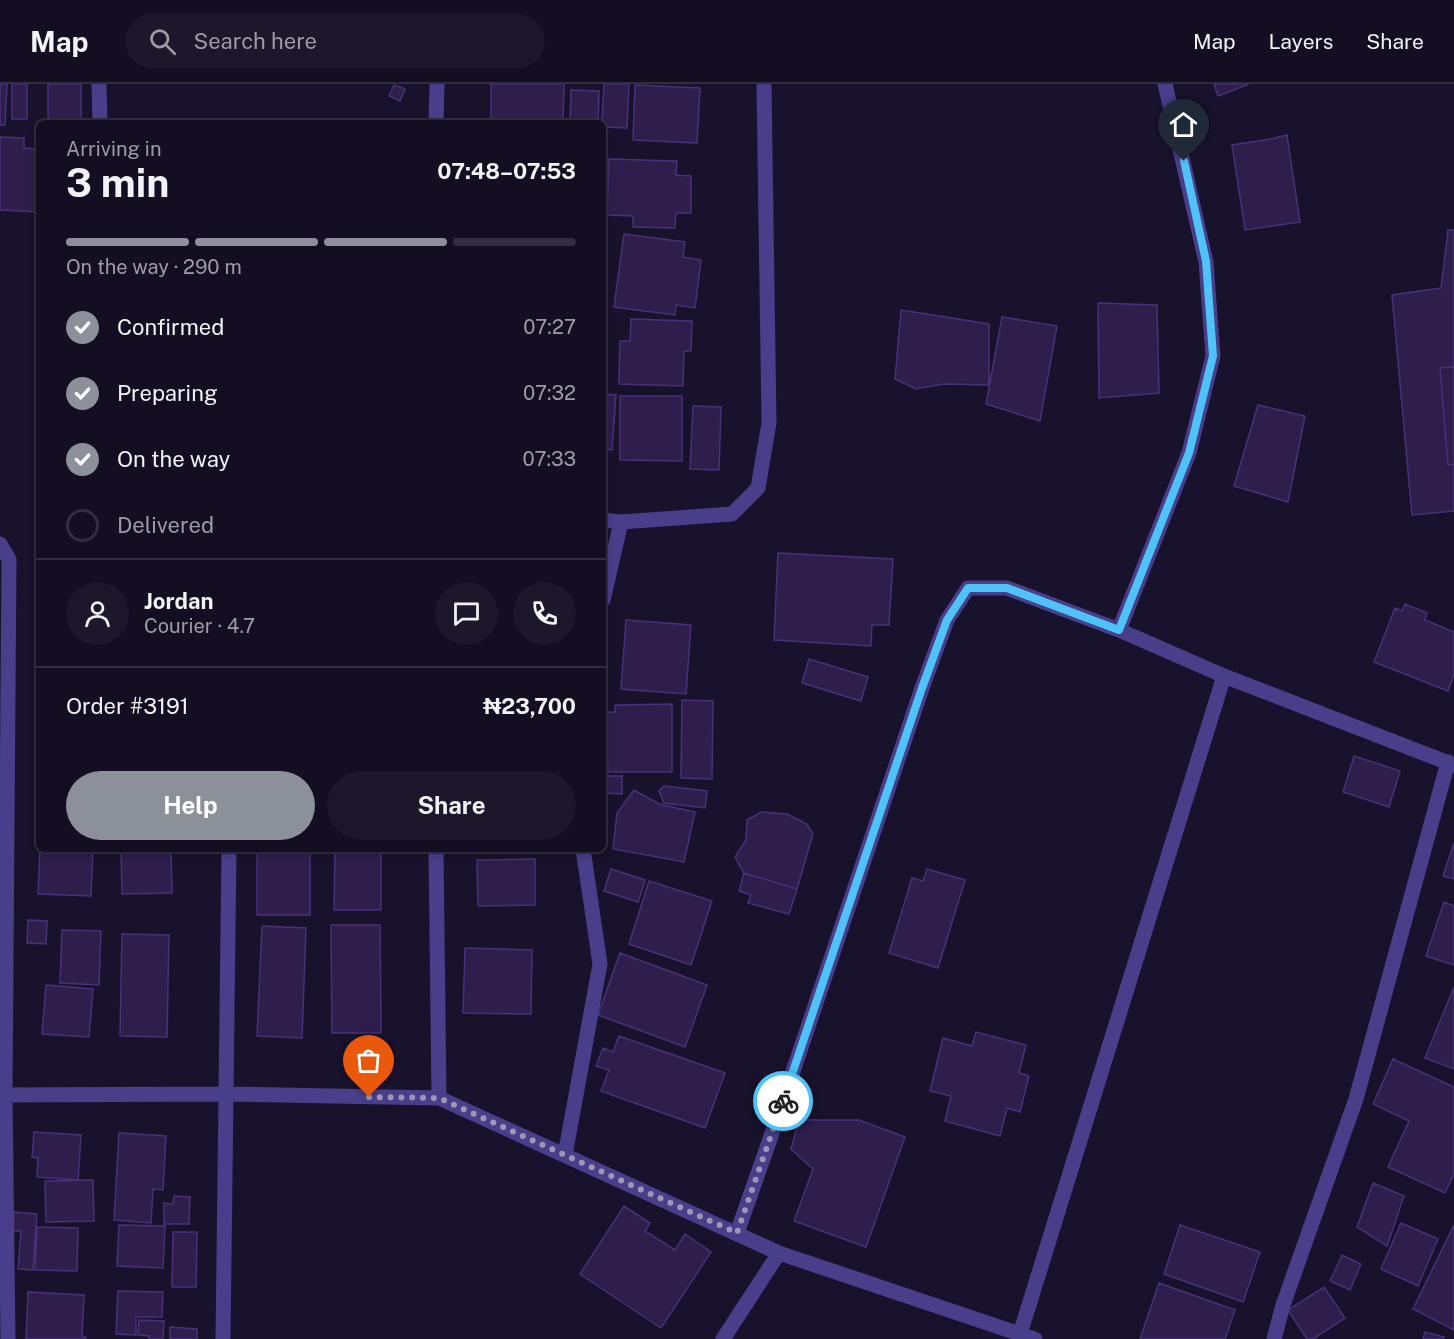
<!DOCTYPE html>
<meta charset="utf-8">
<style>
body{margin:0;font-family:"Public Sans",sans-serif;background:#1c172a;color:#f1f3f6;height:100vh;display:flex;flex-direction:column;font-size:22px;white-space:nowrap}
*{box-sizing:border-box;margin:0}
p{font-size:20px;color:#9d9ca5}
.icon{flex:none;width:33px;height:33px;fill:none;stroke:currentColor;stroke-width:2;stroke-linecap:round;stroke-linejoin:round}
.map{position:relative;flex:1;overflow:hidden}
.sheet{position:absolute;left:36px;top:36px;width:570px;height:732px;display:flex;flex-direction:column;background:#130e21;border-radius:9px;box-shadow:0 3px 9px #0003,0 0 0 2px #322e3f}
.sheet>*{flex:none}
.pin{position:absolute;display:grid;place-items:center;width:51px;height:51px;color:#fff;margin:-62px -26px;border-radius:50% 50% 50% 0;rotate:-45deg;box-shadow:0 0 6px #0007}
.pin .icon{rotate:45deg}
.courier{position:absolute;display:grid;place-items:center;width:60px;height:60px;margin:-30px;border:4px solid #4fc3f7;border-radius:50%;background:#fff;color:#222;box-shadow:0 2px 8px #0007}
.overview em{font-style:normal;font-weight:700}
.overview div{display:flex;flex-direction:column-reverse}
.overview{display:flex;align-items:center;justify-content:space-between;height:102px;padding:0 30px}
h1{font-size:39px;font-weight:700;line-height:45px}
.bar{display:grid;grid-template-columns:repeat(4,1fr);gap:9px 6px;align-content:center;height:72px;padding:0 30px}
.bar i{height:8px;border-radius:4px;background:#322e3f}
.bar .active{background:#8c9099}
.bar p{grid-column:span 4}
.line{display:flex;align-items:center;gap:15px;padding:0 30px;border-top:2px solid #322e3f}
.line div{flex:1}
.round{display:grid;place-items:center;flex:none;width:63px;height:63px;border-radius:32px;background:#1c172a}
ol{padding:0 30px;list-style:none}
li{display:flex;align-items:center;gap:18px;height:66px}
li p{margin-inline-start:auto}
li .icon{padding:6px;border-radius:50%;background:#8c9099;color:#fff;stroke-width:4}
li:last-child{color:#9d9ca5}
li i{width:33px;height:33px;border:3px solid #322e3f;border-radius:50%}
.action{display:flex;gap:12px;margin-top:auto;padding:12px 30px}
.action a{flex:1;height:69px;border-radius:36px;background:#8c9099;color:#fff;font-size:24px;font-weight:700;line-height:69px;text-align:center}
.action a+a{background:#1c172a;color:#f1f3f6}
header{display:flex;align-items:center;gap:36px;box-sizing:border-box;height:84px;padding:0 30px;background:#130e21;border-bottom:2px solid #322e3f}
header strong{font-size:28px}
nav{display:flex;gap:33px;margin-inline-start:auto;font-size:21px}
.search{width:420px;height:54px;background:#1c172a;display:flex;align-items:center;gap:15px;box-sizing:border-box;padding:0 21px;border-radius:33px;color:#9d9ca5;font-size:22px}
.map>svg:first-child{display:block}
.building{fill:#2d1e4c;stroke:#473177;stroke-width:1.5}
.lines{fill:none;stroke-linecap:round;stroke-linejoin:round}
.street{stroke:#493e89;stroke-width:15}
.done{stroke:#9e96b4;stroke-width:6;stroke-dasharray:0 10.8}
.route{stroke:#4fc3f7;stroke-width:8}
</style>
<header>
<strong>Map</strong>
<div class="search"><svg class="icon" aria-label="search" viewBox="0 0 24 24"><circle cx="10" cy="10" r="6"/><path d="M15 15l6 6"/></svg>Search here</div>
<nav><a>Map</a><a>Layers</a><a>Share</a></nav>
</header>
<div class="map">
<svg width="1454" height="1255" viewBox="0 0 1454 1255">
<rect width="100%" height="100%" fill="#19122c"/>
<path class="building" d="M 0,0 L 7,0 L 5,41 L 0,41 Z
M 12,0 L 27,0 L 27,35 L 12,35 Z
M 48,0 L 81,0 L 81,39 L 48,39 Z
M 491,0 L 564,0 L 563,39 L 491,39 Z
M 604,0 L 629,0 L 627,44 L 603,43 L 602,39 Z
M 1214,0 L 1249,0 L 1218,12 Z
M 394,1 L 405,5 L 400,17 L 389,12 Z
M 635,1 L 700,4 L 697,59 L 633,56 Z
M 571,6 L 599,7 L 598,39 L 570,39 Z
M 1287,51 L 1300,138 L 1245,146 L 1232,61 L 1271,55 Z
M 0,53 L 24,54 L 24,64 L 39,65 L 39,128 L 0,126 Z
M 609,75 L 677,77 L 676,91 L 691,92 L 691,129 L 676,129 L 675,144 L 633,143 L 633,132 L 607,131 Z
M 1448,146 L 1454,146 L 1454,283 L 1440,284 L 1448,381 L 1454,380 L 1454,427 L 1412,431 L 1392,211 L 1441,204 Z
M 624,150 L 685,158 L 683,173 L 701,176 L 695,224 L 676,221 L 675,231 L 614,223 Z
M 1098,219 L 1157,221 L 1159,309 L 1099,314 Z
M 901,226 L 989,240 L 989,301 L 943,300 L 916,305 L 895,295 Z
M 1002,233 L 1057,242 L 1040,337 L 986,320 Z
M 631,235 L 692,237 L 691,267 L 684,267 L 683,302 L 619,300 L 620,257 L 630,257 Z
M 1454,283 L 1454,380 L 1448,381 L 1440,284 Z
M 603,310 L 616,311 L 612,366 L 603,365 Z
M 620,312 L 682,312 L 682,377 L 620,376 Z
M 1258,321 L 1305,332 L 1288,418 L 1234,402 Z
M 693,322 L 721,323 L 719,386 L 690,385 Z
M 778,469 L 893,475 L 889,541 L 872,541 L 871,562 L 774,556 Z
M 1405,520 L 1427,529 L 1425,536 L 1454,548 L 1454,590 L 1448,607 L 1374,578 L 1395,524 L 1402,527 Z
M 626,536 L 691,541 L 686,610 L 621,605 Z
M 809,575 L 868,593 L 861,617 L 802,599 Z
M 682,616 L 713,617 L 712,695 L 681,694 Z
M 672,620 L 672,688 L 608,688 L 606,628 L 615,628 L 615,621 Z
M 1354,672 L 1400,687 L 1389,723 L 1343,708 Z
M 603,692 L 622,692 L 622,710 L 603,709 Z
M 664,702 L 707,707 L 705,724 L 664,719 L 659,707 Z
M 634,706 L 659,720 L 695,728 L 684,778 L 613,765 L 617,729 Z
M 761,728 L 787,730 L 807,740 L 813,750 L 797,805 L 744,789 L 735,773 L 746,756 L 747,736 Z
M 1454,759 L 1454,795 L 1443,792 Z
M 40,765 L 93,765 L 91,812 L 38,810 Z
M 121,765 L 171,765 L 172,809 L 122,810 Z
M 257,765 L 310,765 L 310,831 L 257,831 Z
M 335,765 L 381,765 L 381,826 L 334,826 Z
M 469,765 L 535,765 L 535,768 L 469,769 Z
M 535,775 L 535,821 L 478,822 L 477,776 Z
M 611,785 L 645,796 L 638,818 L 604,807 Z
M 927,785 L 965,796 L 938,884 L 889,869 L 912,794 L 923,797 Z
M 744,789 L 797,805 L 789,830 L 748,819 L 751,811 L 739,807 Z
M 649,797 L 712,817 L 691,881 L 629,860 Z
M 1444,818 L 1454,822 L 1454,881 L 1426,872 Z
M 28,836 L 47,837 L 46,860 L 27,859 Z
M 331,841 L 380,841 L 381,949 L 332,949 Z
M 262,842 L 306,844 L 302,954 L 257,952 Z
M 62,846 L 101,847 L 99,901 L 60,899 Z
M 122,850 L 169,851 L 167,953 L 120,952 Z
M 465,864 L 532,866 L 531,930 L 463,929 Z
M 620,869 L 707,901 L 685,963 L 598,931 Z
M 46,901 L 93,905 L 89,953 L 42,950 Z
M 1454,903 L 1454,985 L 1425,974 Z
M 976,948 L 1026,961 L 1019,989 L 1029,992 L 1020,1028 L 1007,1024 L 1000,1052 L 945,1037 L 951,1012 L 930,1007 L 943,954 L 972,962 Z
M 619,952 L 725,989 L 705,1044 L 601,1007 L 609,986 L 596,982 L 603,964 L 613,968 Z
M 1393,975 L 1454,1003 L 1454,1090 L 1445,1109 L 1388,1083 L 1409,1037 L 1373,1020 Z
M 799,1036 L 859,1036 L 905,1053 L 866,1163 L 794,1137 L 813,1085 L 791,1065 Z
M 34,1048 L 81,1051 L 78,1096 L 37,1093 L 38,1074 L 32,1073 Z
M 119,1049 L 166,1052 L 163,1106 L 153,1105 L 151,1139 L 114,1136 Z
M 93,1096 L 94,1137 L 46,1138 L 45,1097 Z
M 1373,1099 L 1404,1112 L 1387,1162 L 1357,1143 Z
M 174,1112 L 190,1113 L 189,1140 L 164,1140 L 164,1119 L 173,1120 Z
M 624,1122 L 650,1139 L 645,1147 L 675,1166 L 685,1150 L 711,1168 L 661,1244 L 580,1190 Z
M 14,1128 L 37,1130 L 33,1186 L 18,1185 L 21,1147 L 13,1147 Z
M 1401,1139 L 1438,1155 L 1418,1202 L 1381,1185 Z
M 119,1141 L 165,1142 L 163,1184 L 117,1182 Z
M 1180,1141 L 1260,1168 L 1243,1218 L 1164,1190 Z
M 1454,1141 L 1454,1246 L 1413,1225 Z
M 37,1143 L 78,1144 L 77,1187 L 35,1186 Z
M 173,1148 L 197,1148 L 196,1203 L 172,1203 Z
M 1342,1171 L 1361,1180 L 1350,1206 L 1330,1197 Z
M 1159,1199 L 1235,1226 L 1225,1255 L 1140,1255 Z
M 1324,1203 L 1345,1234 L 1313,1255 L 1307,1255 L 1288,1226 Z
M 118,1207 L 163,1208 L 162,1233 L 136,1233 L 136,1251 L 116,1250 Z
M 28,1208 L 84,1211 L 82,1253 L 86,1253 L 86,1255 L 26,1255 Z
M 139,1236 L 164,1237 L 163,1255 L 149,1255 L 149,1252 L 138,1251 Z
M 170,1243 L 197,1245 L 197,1255 L 170,1255 Z
M 1425,1248 L 1444,1253 L 1443,1255 L 1423,1255 Z"/>
<g class="lines">
<path class="street" d="M 99,0 L 100,39
M 436,39 L 437,0
M 603,436 L 621,438 L 732,430 L 758,404 L 769,339 L 764,0
M 0,460 L 9,475 L 5,1011 L 8,1255
M 603,516 L 621,438
M 1119,546 L 1189,369 L 1213,272 L 1206,178 L 1165,0
M 436,765 L 439,1014
M 0,1011 L 227,1010 L 439,1014 L 779,1169 L 1035,1255
M 565,1071 L 600,880 L 583,765
M 737,1149 L 777,1035 L 922,604 L 947,536 L 968,504 L 1007,504 L 1119,546 L 1224,592 L 1454,681
M 1020,1250 L 1224,592
M 223,1255 L 229,765
M 723,1255 L 779,1169
M 1274,1255 L 1283,1221 L 1356,1015 L 1448,678"/>
</g>
<g class="lines">
<path class="done" d="M 369,1013 L 439,1014 L 737,1149 L 783,1017"/>
<path class="route" d="M 783,1017 L 922,604 L 947,536 L 968,504 L 1007,504 L 1119,546 L 1189,369 L 1213,272 L 1206,177 L 1184,77"/>
</g>
</svg>
<div class="pin" style="left:369px;top:1013px;background:#ea580c"><svg class="icon" aria-label="bag" viewBox="0 0 24 24"><path d="M5 8h14l-1 12H6zM9 8a3 3 0 0 1 6 0"/></svg></div>
<div class="pin" style="left:1184px;top:77px;background:#1f2937"><svg class="icon" aria-label="home" viewBox="0 0 24 24"><path d="M3 11l9-7 9 7M6 9v11h12V9"/></svg></div>
<div class="courier" style="left:783px;top:1017px"><svg class="icon" aria-label="bike" viewBox="0 0 24 24"><circle cx="6" cy="16" r="4"/><circle cx="18" cy="16" r="4"/><path d="M6 16l4-8h5l3 8M10 8l3 8H6M13 5h3"/></svg></div>
<section class="sheet">
<div class="overview"><div><h1>3 min</h1><p>Arriving in</p></div><em>07:48–07:53</em></div>
<div class="bar"><i class="active"></i><i class="active"></i><i class="active"></i><i></i><p>On the way · 290 m</p></div>
<ol>
<li><svg class="icon" aria-label="check" viewBox="0 0 24 24"><path d="M5 12l5 5 9-10"/></svg>Confirmed<p>07:27</p></li>
<li><svg class="icon" aria-label="check" viewBox="0 0 24 24"><path d="M5 12l5 5 9-10"/></svg>Preparing<p>07:32</p></li>
<li><svg class="icon" aria-label="check" viewBox="0 0 24 24"><path d="M5 12l5 5 9-10"/></svg>On the way<p>07:33</p></li>
<li><i></i>Delivered</li>
</ol>
<div class="line" style="height:108px"><a class="round"><svg class="icon" aria-label="person" viewBox="0 0 24 24"><circle cx="12" cy="8" r="4"/><path d="M4 21q1-7 8-7t8 7"/></svg></a><div><b>Jordan</b><p>Courier · 4.7</p></div><a class="round"><svg class="icon" aria-label="chat" viewBox="0 0 24 24"><path d="M4 5h16v11H9l-5 4z"/></svg></a><a class="round"><svg class="icon" aria-label="phone" viewBox="0 0 24 24"><path d="M5 4h4l2 5-3 2q2 4 5 5l2-3 5 2v4C11 20 4 13 5 4z"/></svg></a></div>
<div class="line" style="height:78px"><div>Order #3191</div><b>₦23,700</b></div>
<div class="action"><a>Help</a><a>Share</a></div>
</section>
</div>
